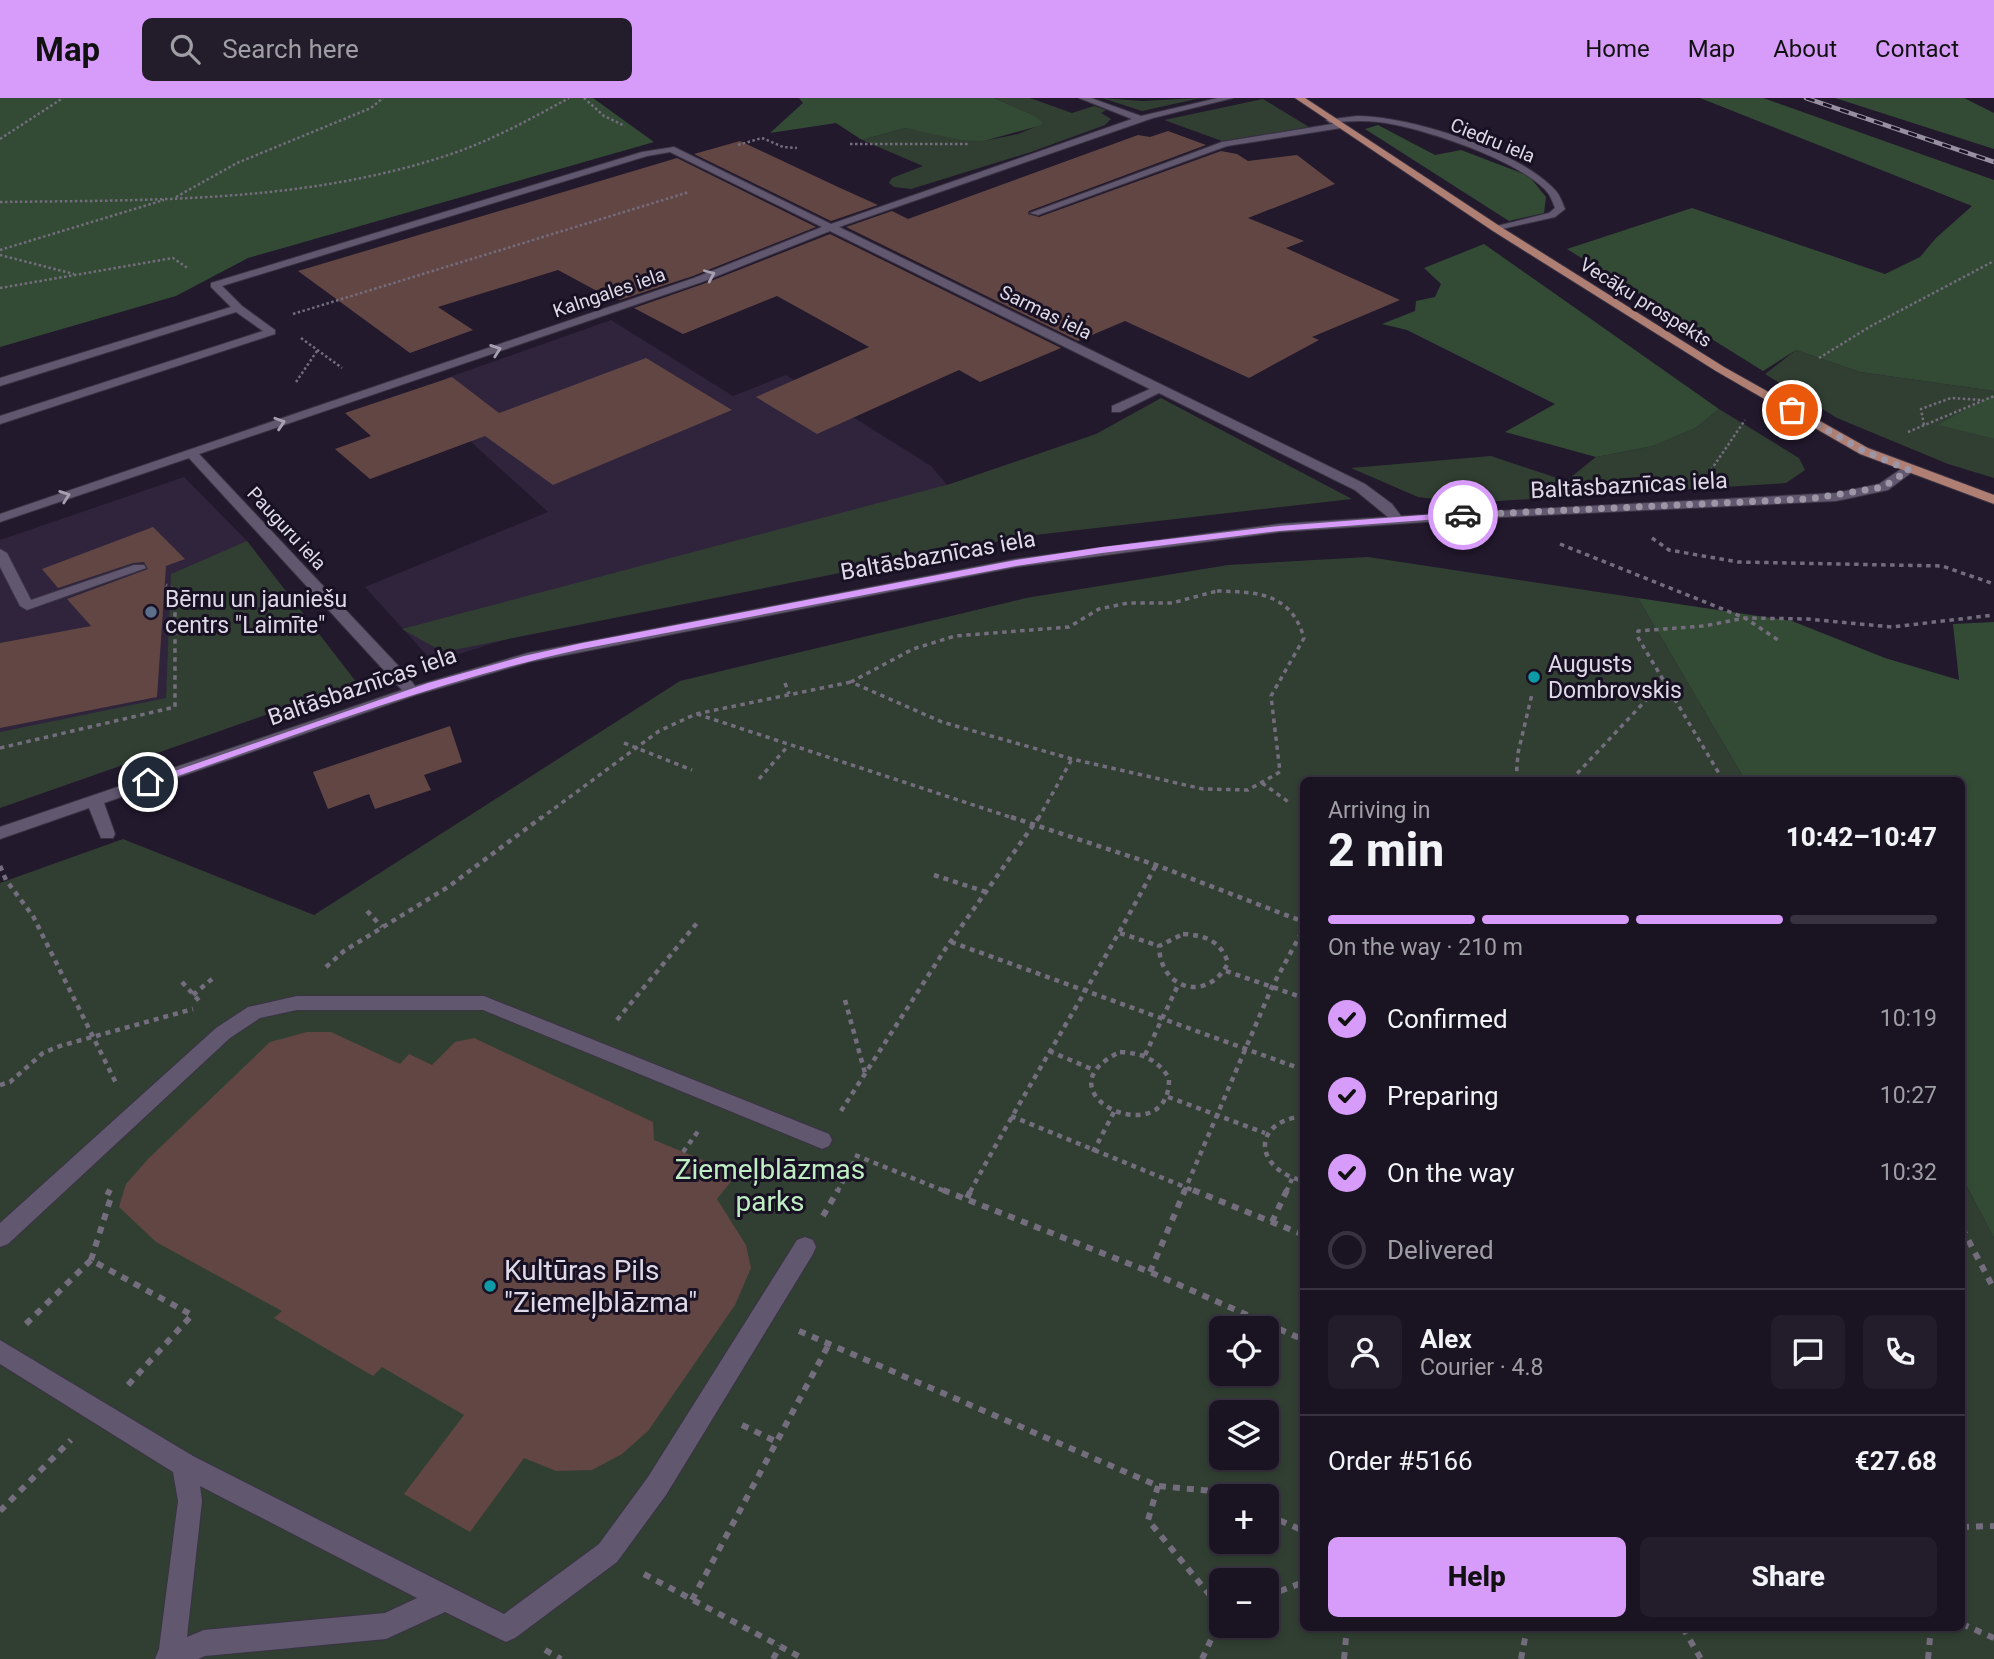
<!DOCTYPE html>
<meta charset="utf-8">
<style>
body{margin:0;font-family:Roboto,sans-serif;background:#231c2a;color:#f1f3f6;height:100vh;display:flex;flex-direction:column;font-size:26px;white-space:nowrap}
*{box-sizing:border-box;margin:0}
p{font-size:23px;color:#9f9ea5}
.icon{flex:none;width:38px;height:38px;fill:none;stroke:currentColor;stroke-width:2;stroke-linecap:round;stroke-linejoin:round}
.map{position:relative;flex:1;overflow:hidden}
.drawer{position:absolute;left:1300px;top:679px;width:665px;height:854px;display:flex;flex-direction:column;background:#1a1322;border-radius:10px;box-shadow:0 4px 10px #0003,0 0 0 2px #383240}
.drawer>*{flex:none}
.buttons{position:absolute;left:1209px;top:1218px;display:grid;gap:14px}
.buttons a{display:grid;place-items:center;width:70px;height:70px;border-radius:10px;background:#1a1322;box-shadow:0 4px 10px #0003,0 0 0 2px #383240;font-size:35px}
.pin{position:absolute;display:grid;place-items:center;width:60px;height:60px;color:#fff;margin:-30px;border:4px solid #fff;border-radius:50%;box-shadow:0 2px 7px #0007}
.courier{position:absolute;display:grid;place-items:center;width:70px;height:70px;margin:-35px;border:5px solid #d79bf9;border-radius:50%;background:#fff;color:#222;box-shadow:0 2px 9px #0007}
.head em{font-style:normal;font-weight:800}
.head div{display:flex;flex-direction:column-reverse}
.head{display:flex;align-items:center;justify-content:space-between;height:119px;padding:0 28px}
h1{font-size:46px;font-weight:800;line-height:52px}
.bar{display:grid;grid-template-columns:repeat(4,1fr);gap:10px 7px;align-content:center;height:84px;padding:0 28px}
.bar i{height:9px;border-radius:5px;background:#383240}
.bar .current{background:#d79bf9}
.bar p{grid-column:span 4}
.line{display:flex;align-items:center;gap:18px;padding:0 28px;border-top:2px solid #383240}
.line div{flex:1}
.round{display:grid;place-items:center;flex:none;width:74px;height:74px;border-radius:10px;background:#231c2a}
ol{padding:0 28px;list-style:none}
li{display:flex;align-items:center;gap:21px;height:77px}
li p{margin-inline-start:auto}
li .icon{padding:7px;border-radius:50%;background:#d79bf9;color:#111;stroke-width:4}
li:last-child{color:#9f9ea5}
li i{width:38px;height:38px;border:4px solid #383240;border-radius:50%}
.action{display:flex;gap:14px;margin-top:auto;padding:14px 28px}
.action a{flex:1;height:80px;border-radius:10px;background:#d79bf9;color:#111;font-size:28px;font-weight:800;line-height:80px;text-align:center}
.action a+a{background:#231c2a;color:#f1f3f6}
header{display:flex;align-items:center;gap:42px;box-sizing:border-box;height:98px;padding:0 35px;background:#d79bf9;color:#111}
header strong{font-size:33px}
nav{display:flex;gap:38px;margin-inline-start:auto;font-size:24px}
.search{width:490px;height:63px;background:#231c2a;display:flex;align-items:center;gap:18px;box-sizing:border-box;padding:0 24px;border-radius:10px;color:#9f9ea5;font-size:26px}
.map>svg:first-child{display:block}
.built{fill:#2f243c}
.green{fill:#313f32;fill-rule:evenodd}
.forest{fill:#334b35}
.building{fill:#624643}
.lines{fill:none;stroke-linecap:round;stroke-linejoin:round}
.minor-casing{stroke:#3a3343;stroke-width:2}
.major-casing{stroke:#3a3343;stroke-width:2}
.path-far3{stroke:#746d7e;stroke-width:2.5;stroke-dasharray:2.5 2.5;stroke-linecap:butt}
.path-far2{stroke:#746d7e;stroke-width:3.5;stroke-dasharray:4.5 4.5;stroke-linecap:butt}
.path-far1{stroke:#746d7e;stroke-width:4.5;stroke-dasharray:5 5;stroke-linecap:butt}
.path{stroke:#746d7e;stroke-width:6;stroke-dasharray:7 7;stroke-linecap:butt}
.minor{fill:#615870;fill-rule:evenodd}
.major{fill:#b07f73;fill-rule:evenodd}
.rail-casing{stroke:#9790a0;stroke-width:4.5}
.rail{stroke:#181023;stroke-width:2.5;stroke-dasharray:9;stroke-linecap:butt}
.oneway{stroke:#a6a0b1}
.route{fill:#d79bf9}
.done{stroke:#9d96a6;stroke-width:7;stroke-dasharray:0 12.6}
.service-dot{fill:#5c6f8a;stroke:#181023;stroke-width:2.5}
.culture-dot{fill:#0f9aa8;stroke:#181023;stroke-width:2.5}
.labels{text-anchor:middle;stroke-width:6;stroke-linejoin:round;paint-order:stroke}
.far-street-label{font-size:19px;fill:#dfdae7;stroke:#181023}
.street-label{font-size:23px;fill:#dfdae7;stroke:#181023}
.poi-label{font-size:23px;fill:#dfdae7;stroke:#181023;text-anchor:start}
.near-park-label{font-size:28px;fill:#beeec1;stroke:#181023}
.near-poi-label{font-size:28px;fill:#dfdae7;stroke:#181023;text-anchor:start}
</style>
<header>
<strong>Map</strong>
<div class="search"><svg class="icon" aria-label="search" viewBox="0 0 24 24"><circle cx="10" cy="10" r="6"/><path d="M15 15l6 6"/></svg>Search here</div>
<nav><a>Home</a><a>Map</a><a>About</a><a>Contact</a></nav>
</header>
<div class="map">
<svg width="1994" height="1561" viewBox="0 0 1994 1561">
<rect width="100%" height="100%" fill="#22192d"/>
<path class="built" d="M 611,222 L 733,298 L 786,277 L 931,368 L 989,436 L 558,525 L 433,564 L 365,489 L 548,414 L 448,323 L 450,285 L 444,281 Z
M 184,379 L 247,443 L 357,585 L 0,710 L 0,442 Z"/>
<path class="green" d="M 994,0 L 1030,0 L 1072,15 L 1094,8 L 1106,12 L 1101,15 L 1111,21 L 1105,27 L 1031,54 L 911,91 L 894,89 L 889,85 L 892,80 L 923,68 L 862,42 L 905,30 L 984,43 L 1018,36 L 1042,26 L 1031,16 Z
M 1102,0 L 1142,3 L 1201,0 L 1142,13 Z
M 1263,1 L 1309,29 L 1222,43 L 1164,22 Z
M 1796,252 L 1860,274 L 1994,293 L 1994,296 L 1938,327 L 1994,341 L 1994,380 L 1948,366 L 1837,320 L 1765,276 Z
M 1161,300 L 1352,401 L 1026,438 L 443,554 L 402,531 L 950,386 L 1096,336 Z
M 1719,311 L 1799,360 L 1805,372 L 1786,385 L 1466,405 L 1418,399 L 1351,370 L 1491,358 L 1566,383 L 1596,359 L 1653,348 L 1696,330 Z
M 247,443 L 357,585 L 0,710 L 0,634 L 166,600 L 171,476 Z
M 1368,459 L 1638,500 L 1745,682 L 1304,682 L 1304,1530 L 1962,1530 L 1962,1079 L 1994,1140 L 1994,1561 L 0,1561 L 0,785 L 123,741 L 314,817 L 680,583 L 1026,500 L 1228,467 ZM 1222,1230 L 1267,1230 L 1267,1276 L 1222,1276 ZM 1222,1314 L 1267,1314 L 1267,1360 L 1222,1360 ZM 1222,1398 L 1267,1398 L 1267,1444 L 1222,1444 ZM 1222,1482 L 1267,1482 L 1267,1528 L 1222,1528 Z"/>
<path class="forest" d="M 0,0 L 593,0 L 654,44 L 248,160 L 176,198 L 0,249 Z
M 799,0 L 994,0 L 1031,16 L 1042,24 L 1042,27 L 984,43 L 961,42 L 905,30 L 862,42 L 836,25 L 770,35 L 803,5 Z
M 1700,0 L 1763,0 L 1994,82 L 1994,293 L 1860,274 L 1796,252 L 1763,273 L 1567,151 L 1692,110 L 1885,176 L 1920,159 L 1936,140 L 1972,108 Z
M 1835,0 L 1964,0 L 1994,15 L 1994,51 Z
M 1378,27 L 1435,57 L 1461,52 L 1529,78 L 1546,99 L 1544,115 L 1509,123 L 1365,31 Z
M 1484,146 L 1719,311 L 1696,330 L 1653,348 L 1596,359 L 1505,334 L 1555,306 L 1407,232 L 1382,226 L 1415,213 L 1416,203 L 1435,199 L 1441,186 L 1424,170 Z
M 1994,296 L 1994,341 L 1937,327 Z
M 1638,500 L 1792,523 L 1885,560 L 1959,582 L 1953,526 L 1994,524 L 1994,1140 L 1962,1079 L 1962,682 L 1745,682 Z"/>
<path class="building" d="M 1168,33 L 1206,47 L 1029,113 L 1028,116 L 1039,119 L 1221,53 L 1237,56 L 1248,63 L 1297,57 L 1335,86 L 1248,120 L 1304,143 L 1286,150 L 1400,202 L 1312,239 L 1319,242 L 1249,280 L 1125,223 L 1078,243 L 846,129 L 892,113 L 908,121 L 1138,37 L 1150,39 Z
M 740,43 L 838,89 L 878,107 L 831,123 L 694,56 Z
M 677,60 L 816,129 L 693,178 L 620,202 L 601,192 L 597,193 L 558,172 L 438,209 L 473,232 L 410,255 L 298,173 Z
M 830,136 L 1061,250 L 980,284 L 959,272 L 817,336 L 756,299 L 869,249 L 777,198 L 683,236 L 634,210 L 703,186 Z
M 646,260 L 732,312 L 553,387 L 485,338 L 370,381 L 335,351 L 371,338 L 345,315 L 452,279 L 499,315 Z
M 153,429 L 185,461 L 166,468 L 157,599 L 0,630 L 0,545 L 91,528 L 67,501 L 148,471 L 144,464 L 133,465 L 58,490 L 42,471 Z
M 450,628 L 462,664 L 424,677 L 431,692 L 375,711 L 369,696 L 328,711 L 313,674 Z
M 307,934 L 331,934 L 400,966 L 409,956 L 432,967 L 455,944 L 474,940 L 653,1024 L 654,1042 L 737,1076 L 717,1101 L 746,1147 L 751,1170 L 735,1207 L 648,1333 L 622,1356 L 592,1372 L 556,1373 L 524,1360 L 470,1434 L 404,1396 L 464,1317 L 382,1269 L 373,1278 L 274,1220 L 282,1213 L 156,1144 L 119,1109 L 126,1086 L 149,1060 L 270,944 Z"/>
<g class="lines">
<defs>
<path id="minor" d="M 1079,0 L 1091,0 L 1141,18 L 1218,0 L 1233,0 L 1153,20 L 839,129 L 1365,386 L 1392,406 L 1401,418 L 1836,395 L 1879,386 L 1904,369 L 1914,369 L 1915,372 L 1888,392 L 1836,403 L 1485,420 L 1279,434 L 1016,469 L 530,564 L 416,597 L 104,705 L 115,736 L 113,740 L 101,740 L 89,710 L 0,741 L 0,729 L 402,592 L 189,360 L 0,424 L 0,416 L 694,180 L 822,129 L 670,54 L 647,58 L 222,188 L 242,208 L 275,232 L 275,236 L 0,326 L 0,318 L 263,233 L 236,214 L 0,288 L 0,280 L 231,209 L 211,189 L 211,185 L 642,54 L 674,49 L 831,126 L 1132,21 ZM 830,133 L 1150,291 L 1112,308 L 1112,314 L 1120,314 L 1159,295 L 1355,392 L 1388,419 L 1279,426 L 1016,461 L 528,555 L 415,588 L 406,576 L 199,356 L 702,184 Z
M 1357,18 C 1409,18 1520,53 1555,92 C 1560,97 1562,104 1565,111 L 1555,119 L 1493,133 L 1493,129 L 1549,115 L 1555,110 C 1553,105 1551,99 1548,95 C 1522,63 1421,29 1379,24 C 1363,22 1346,23 1330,25 L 1326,22 Z
M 1338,25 L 1342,28 L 1341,30 L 1227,48 L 1038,117 L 1030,115 L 1222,44 Z
M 0,451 L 7,455 L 31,502 L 134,467 L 144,467 L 146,470 L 27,512 L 20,508 L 0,469 Z
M 297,898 L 484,898 L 829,1036 L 832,1042 L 829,1048 L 822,1051 L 815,1048 L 483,912 L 297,912 L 260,920 L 230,940 L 8,1146 L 0,1149 L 0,1125 L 216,930 L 248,909 Z
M 805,1139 L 813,1142 L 816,1149 L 813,1156 L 666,1397 L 617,1464 L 515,1540 L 506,1544 L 445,1514 L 386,1541 L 205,1558 L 198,1561 L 155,1561 L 159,1551 L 178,1403 L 173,1374 L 0,1266 L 0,1242 L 193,1358 L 504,1516 L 599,1446 L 648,1379 L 797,1142 ZM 200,1388 L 417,1500 L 385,1515 L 204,1532 L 187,1539 L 202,1403 Z"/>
<path id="major" d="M 1295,0 L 1305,0 L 1501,129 L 1724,269 L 1868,350 L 1994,397 L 1994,406 L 1860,356 L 1716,273 L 1493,133 Z"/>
</defs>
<use href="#minor" class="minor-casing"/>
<use href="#major" class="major-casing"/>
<path class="path-far3" d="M 584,0 L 604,18 L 625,28
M 0,41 L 63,0
M 850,46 L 968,46
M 738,47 L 762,40 L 783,49 L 797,50
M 176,99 L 237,65 L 371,10 L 383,0
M 0,104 C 146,102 298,105 439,60 C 485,46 527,23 569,0
M 0,152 L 164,102
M 0,157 L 74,176
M 0,190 L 173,160 L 189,171
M 293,216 L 689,94
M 301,240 L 342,270
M 1819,260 L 1871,228 L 1994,163
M 296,284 L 317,253
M 1924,327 L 1921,311 L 1951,300 L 1981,302
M 1908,334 L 1994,298
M 1711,372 L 1745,322"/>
<path class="path-far2" d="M 1652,440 L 1669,452 L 1738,464 L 1942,468 L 1994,486
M 1560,446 L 1745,520 L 1781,544
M 1217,493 C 1258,494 1291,495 1304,540 L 1271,598 L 1280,674 L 1248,692 L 1203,691 L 1072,661 L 942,624 L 851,584 L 913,551 L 955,538 L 1069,529 L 1099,511 L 1128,505 L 1172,505 Z
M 785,585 L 789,596
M 697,616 L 1016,721
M 624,645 L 692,672
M 0,650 L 175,609 L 175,492 L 166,487
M 1577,679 L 1588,682
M 759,681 L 788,648
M 1516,682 L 1518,655 L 1532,596
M 1571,682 L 1664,583
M 1723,682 L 1637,538 L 1638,533 L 1704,528 L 1745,520 L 1807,521 L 1892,529 L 1994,517
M 1262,685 L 1290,705
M 540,721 L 659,633 L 696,616 L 851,584
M 1038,721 L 1072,661"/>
<path class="path-far1" d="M 1011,719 L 1156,767 L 1304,824
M 0,768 L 6,782 L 33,818 L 116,985
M 934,777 L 986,794
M 367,813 L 382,829
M 1120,835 L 1159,848
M 1183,836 C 1205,837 1221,843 1228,865 C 1208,905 1160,892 1159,848 Z
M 951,844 L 1304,972
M 326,869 L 344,853 L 448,789 L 542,719
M 1226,873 L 1304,900
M 182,884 L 202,906
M 193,897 L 212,881
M 845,902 L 865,975
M 617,922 L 697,825
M 1049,953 L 1094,972
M 1120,954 C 1142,955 1157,961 1169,980 C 1171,1058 1033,995 1120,954 Z
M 1145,957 L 1179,885
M 0,987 L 10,984 L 43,955 L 60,948 L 193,911
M 1168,999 L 1265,1035
M 841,1013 L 946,850 L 1039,719
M 1011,1018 L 1197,1094
M 1304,1018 C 1249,1024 1255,1072 1304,1083
M 683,1054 L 699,1032
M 1093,1054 L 1114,1014
M 855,1057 L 947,1094
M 837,1094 L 855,1062
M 970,1094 C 1030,983 1097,878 1156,767
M 1184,1094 L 1272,889 L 1304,830
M 1286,1094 L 1292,1081"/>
<path class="path" d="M 943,1092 L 1150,1174 L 1304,1242
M 1193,1092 L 1304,1137
M 967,1100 L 971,1092
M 823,1118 L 838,1092
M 1272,1124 L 1287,1092
M 1962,1130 L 1994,1191
M 91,1162 L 112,1096 L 106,1093
M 1150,1174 L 1185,1092
M 26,1226 L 91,1162 L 192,1217 L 128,1287
M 799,1233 L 1158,1388 L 1212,1393 L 1224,1398
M 742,1327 L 777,1344
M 1158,1388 L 1148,1422 L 1222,1512
M 0,1413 L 71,1342
M 1267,1417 L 1304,1433
M 1962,1429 L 1994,1428
M 644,1476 L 804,1561
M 1267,1498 L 1304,1484
M 692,1502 L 829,1246
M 1962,1526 L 1994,1540
M 1683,1530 L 1701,1561
M 545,1552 L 561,1561
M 773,1561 L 780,1548
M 1202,1561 L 1222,1518
M 1344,1561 L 1347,1530
M 1521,1561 L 1527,1530
M 1928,1561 L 1931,1530"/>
<use href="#minor" class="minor"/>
<use href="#major" class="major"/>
<defs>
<path id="rail" d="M 1806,0 L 1994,64"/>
</defs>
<use href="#rail" class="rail-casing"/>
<use href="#rail" class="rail"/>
</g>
<defs><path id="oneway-chevron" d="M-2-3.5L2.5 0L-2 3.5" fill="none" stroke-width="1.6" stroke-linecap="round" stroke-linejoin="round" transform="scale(1.75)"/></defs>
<g class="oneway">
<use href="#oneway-chevron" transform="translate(710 177) rotate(-23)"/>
<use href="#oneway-chevron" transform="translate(496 252) rotate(-19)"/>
<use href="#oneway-chevron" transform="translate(280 325) rotate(-18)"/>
<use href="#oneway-chevron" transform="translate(65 398) rotate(-19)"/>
</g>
<path class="route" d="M 1463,414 L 1466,419 L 1279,433 L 1102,455 L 1016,468 L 582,551 C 435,583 294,638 152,687 L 143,684 L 428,585 L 524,558 L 582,545 L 1016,462 L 1102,449 L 1279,428 Z"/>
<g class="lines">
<path class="done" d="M 1463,417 L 1809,401 L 1883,389 L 1909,372 L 1864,353 L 1792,312"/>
</g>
<circle class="service-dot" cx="151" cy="514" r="7"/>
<g class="culture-dot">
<circle cx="1534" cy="579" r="7"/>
<circle cx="490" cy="1188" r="7"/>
</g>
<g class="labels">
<g class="far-street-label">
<text transform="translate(1493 42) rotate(22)" y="7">Ciedru iela</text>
<text transform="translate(609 194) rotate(-19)" y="7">Kalngales iela</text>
<text transform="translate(1646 204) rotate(32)" y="7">Vecāķu prospekts</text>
<text transform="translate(1046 214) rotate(26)" y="7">Sarmas iela</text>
<text transform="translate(287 430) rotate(47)" y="7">Pauguru iela</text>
</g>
<g class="street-label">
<text transform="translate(1629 387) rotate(-3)" y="8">Baltāsbaznīcas iela</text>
<text transform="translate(938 457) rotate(-10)" y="8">Baltāsbaznīcas iela</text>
<text transform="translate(362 588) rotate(-19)" y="8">Baltāsbaznīcas iela</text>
</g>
<g class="poi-label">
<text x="165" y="509">Bērnu un jauniešu<tspan x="165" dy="26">centrs "Laimīte"</tspan></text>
<text x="1548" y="574">Augusts<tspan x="1548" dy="26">Dombrovskis</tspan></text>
</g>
<g class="near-park-label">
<text x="770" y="1081">Ziemeļblāzmas<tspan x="770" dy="32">parks</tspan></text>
</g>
<g class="near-poi-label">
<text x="504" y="1182">Kultūras Pils<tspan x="504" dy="32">"Ziemeļblāzma"</tspan></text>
</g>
</g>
</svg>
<div class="buttons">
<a><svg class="icon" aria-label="locate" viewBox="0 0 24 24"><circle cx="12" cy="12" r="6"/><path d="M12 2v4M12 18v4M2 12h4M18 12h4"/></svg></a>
<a><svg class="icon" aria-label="layers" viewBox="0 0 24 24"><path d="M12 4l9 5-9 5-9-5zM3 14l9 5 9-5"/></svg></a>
<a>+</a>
<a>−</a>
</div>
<div class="pin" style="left:1792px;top:312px;background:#ea580c"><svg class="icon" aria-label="bag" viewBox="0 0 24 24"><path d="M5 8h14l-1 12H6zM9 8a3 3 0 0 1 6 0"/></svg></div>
<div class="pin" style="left:148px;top:684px;background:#1f2937"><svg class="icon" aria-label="home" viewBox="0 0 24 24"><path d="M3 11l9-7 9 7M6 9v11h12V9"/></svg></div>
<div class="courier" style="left:1463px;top:417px"><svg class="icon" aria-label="car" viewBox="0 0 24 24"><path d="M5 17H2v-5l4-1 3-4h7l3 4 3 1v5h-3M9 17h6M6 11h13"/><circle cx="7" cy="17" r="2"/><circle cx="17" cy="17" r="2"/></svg></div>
<section class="drawer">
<div class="head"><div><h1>2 min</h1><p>Arriving in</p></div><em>10:42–10:47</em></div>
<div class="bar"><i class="current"></i><i class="current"></i><i class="current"></i><i></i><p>On the way · 210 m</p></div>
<ol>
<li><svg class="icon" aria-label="check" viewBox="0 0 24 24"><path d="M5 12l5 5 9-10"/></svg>Confirmed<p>10:19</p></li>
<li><svg class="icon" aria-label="check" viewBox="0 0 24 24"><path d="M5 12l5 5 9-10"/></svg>Preparing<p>10:27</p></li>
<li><svg class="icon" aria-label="check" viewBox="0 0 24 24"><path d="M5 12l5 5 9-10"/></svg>On the way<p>10:32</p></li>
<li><i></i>Delivered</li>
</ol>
<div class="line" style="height:126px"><a class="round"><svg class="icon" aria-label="person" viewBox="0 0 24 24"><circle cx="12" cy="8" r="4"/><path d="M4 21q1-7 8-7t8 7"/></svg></a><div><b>Alex</b><p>Courier · 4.8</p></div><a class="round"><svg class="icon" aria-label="chat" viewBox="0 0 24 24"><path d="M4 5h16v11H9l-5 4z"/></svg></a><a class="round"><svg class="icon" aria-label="phone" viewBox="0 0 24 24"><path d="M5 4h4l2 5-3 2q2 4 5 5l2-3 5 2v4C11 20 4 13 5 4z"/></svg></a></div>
<div class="line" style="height:91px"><div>Order #5166</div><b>€27.68</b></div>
<div class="action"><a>Help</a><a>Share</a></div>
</section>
</div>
